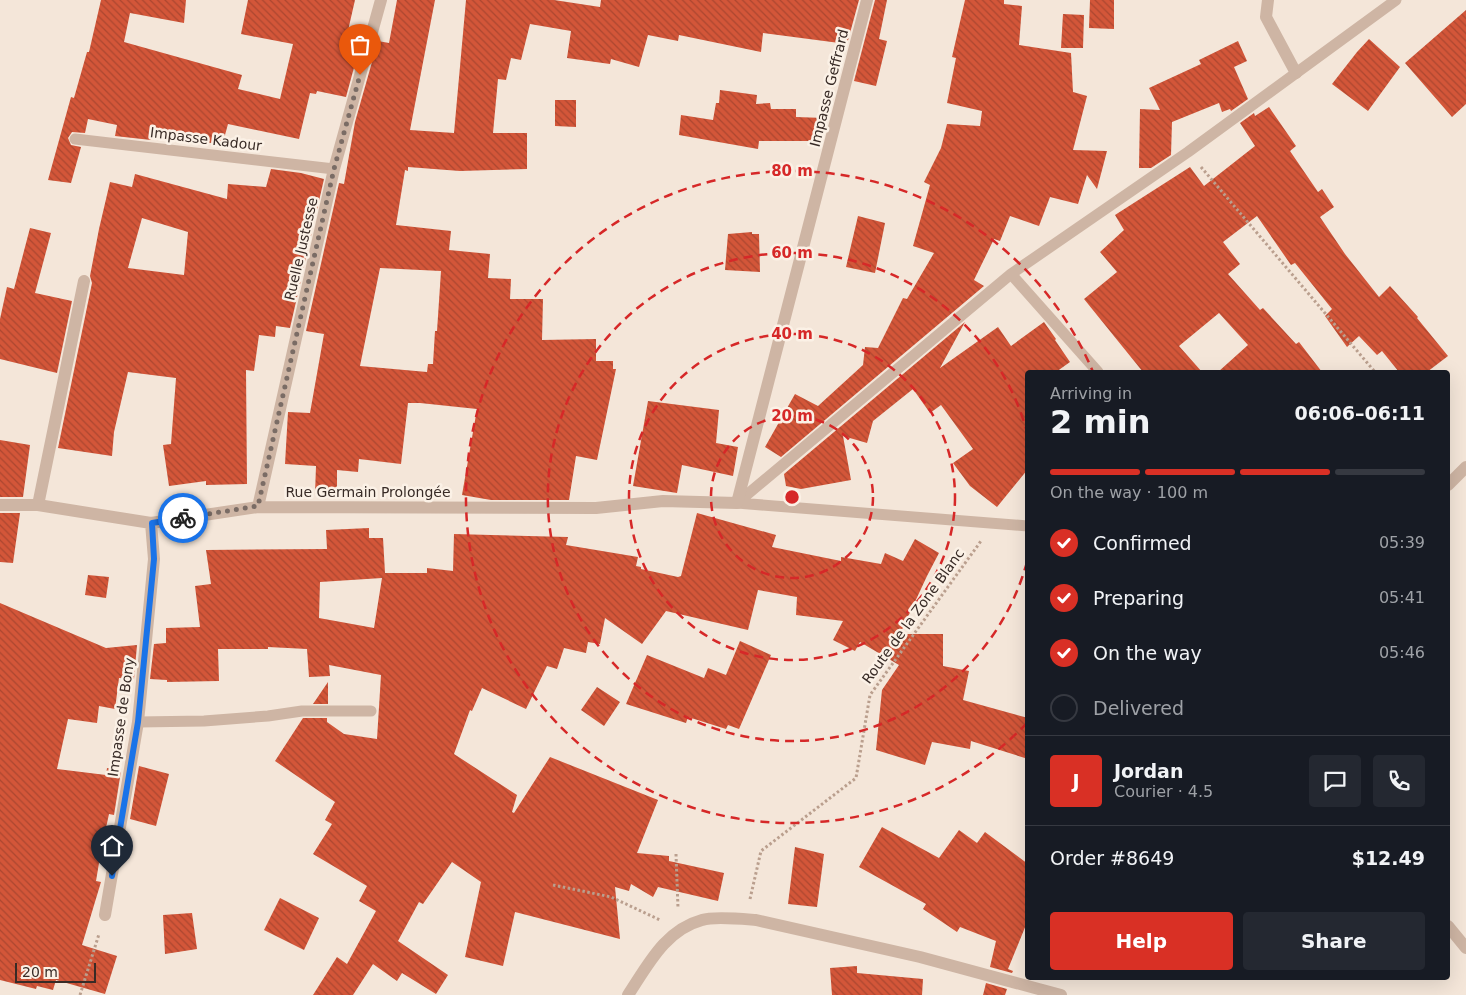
<!DOCTYPE html>
<meta charset="utf-8">
<style>
body{margin:0;font-family:"DejaVu Sans",sans-serif;background:#242831;color:#f1f3f6;height:100vh;display:flex;flex-direction:column;font-size:19px;white-space:nowrap}
*{box-sizing:border-box;margin:0}
p{font-size:16px;color:#9ea1a6}
.icon{flex:none;width:28px;height:28px;fill:none;stroke:currentColor;stroke-width:2;stroke-linecap:round;stroke-linejoin:round}
.map{position:relative;flex:1;overflow:hidden}
.sheet{position:absolute;left:1025px;top:370px;width:425px;height:610px;display:flex;flex-direction:column;background:#171b24;border-radius:5px;box-shadow:0 5px 20px #0002}
.sheet>*{flex:none}
.scale{position:absolute;left:15px;bottom:12px;width:81px;box-sizing:border-box;padding-left:5px;border:2px solid #382b26;border-top:0;font-size:14px;line-height:18px;white-space:nowrap;color:#382b26;-webkit-text-stroke:4px #fbf1e6;paint-order:stroke}
.pin{position:absolute;display:grid;place-items:center;width:42px;height:42px;color:#fff;margin:-51px -21px;border-radius:50% 50% 50% 0;rotate:-45deg;box-shadow:0 0 5px #0007}
.pin .icon{rotate:45deg}
.courier{position:absolute;display:grid;place-items:center;width:50px;height:50px;margin:-25px;border:4px solid #1a73e8;border-radius:50%;background:#fff;color:#222;box-shadow:0 1px 6px #0007}
.headline em{font-style:normal;font-weight:700}
.headline div{display:flex;flex-direction:column-reverse}
.headline{display:flex;align-items:center;justify-content:space-between;height:85px;padding:0 25px}
h1{font-size:32px;font-weight:700;line-height:38px}
.bar{display:grid;grid-template-columns:repeat(4,1fr);gap:8px 5px;align-content:center;height:60px;padding:0 25px}
.bar i{height:6px;border-radius:4px;background:#363941}
.bar .on{background:#d93025}
.bar p{grid-column:span 4}
.line{display:flex;align-items:center;gap:12px;padding:0 25px;border-top:1px solid #363941}
.line div{flex:1}
.round{display:grid;place-items:center;flex:none;width:52px;height:52px;border-radius:5px;background:#242831}
ol{padding:0 25px;list-style:none}
li{display:flex;align-items:center;gap:15px;height:55px}
li p{margin-inline-start:auto}
li .icon{padding:5px;border-radius:50%;background:#d93025;color:#fff;stroke-width:4}
li:last-child{color:#9ea1a6}
li i{width:28px;height:28px;border:2px solid #363941;border-radius:50%}
.action{display:flex;gap:10px;margin-top:auto;padding:10px 25px}
.action a{flex:1;height:58px;border-radius:5px;background:#d93025;color:#fff;font-size:20px;font-weight:700;line-height:58px;text-align:center}
.action a+a{background:#242831;color:#f1f3f6}
.map>svg:first-child{display:block}
.building{fill:url(#building-back-hatch);fill-rule:evenodd}
.lines{fill:none;stroke-linecap:round;stroke-linejoin:round}
.path{stroke:#ba9f8e;stroke-width:3;stroke-dasharray:2.5 2.5;stroke-linecap:butt}
.service{stroke:#ceb5a4;stroke-width:11}
.minor{stroke:#ceb5a4;stroke-width:12}
.done{stroke:#7a6c65;stroke-width:5;stroke-dasharray:0 9}
.route{stroke:#1a73e8;stroke-width:6}
.ring{fill:none;stroke:#d62828;stroke-width:2.5;stroke-dasharray:9 6}
.labels{text-anchor:middle;stroke-width:5;stroke-linejoin:round;paint-order:stroke}
.street-label{font-size:14px;fill:#382b26;stroke:#fbf1e6}
.centre{fill:#d62828;stroke:#fbf1e6;stroke-width:2.5}
.ring-label{font-size:15px;text-anchor:middle;font-weight:bold;fill:#d62828;stroke:#fbf1e6;stroke-width:5;stroke-linejoin:round;paint-order:stroke}
</style>
<div class="map">
<svg width="1466" height="995" viewBox="0 0 1466 995">
<defs>
<pattern id="building-back-hatch" width="6" height="6" patternUnits="userSpaceOnUse" patternTransform="scale(1.25)"><rect width="6" height="6" fill="#d35639"/><path d="M-1 5l2 2M0 0l6 6M5-1l2 2" fill="none" stroke="#ac4730"/></pattern>
</defs>
<rect width="100%" height="100%" fill="#f4e6d9"/>
<path class="building" d="M 101,0 L 186,0 L 184,23 L 130,13 L 124,42 L 242,75 L 238,89 L 280,99 L 293,44 L 241,34 L 248,0 L 355,0 L 347,35 L 362,38 L 346,97 L 317,91 L 316,94 L 310,93 L 299,139 L 228,124 L 222,146 L 152,127 L 151,140 L 115,136 L 117,125 L 88,119 L 85,133 L 72,132 L 68,138 L 71,145 L 81,147 L 71,183 L 48,180 L 71,97 L 74,98 L 87,52 L 89,52 Z
M 397,0 L 435,0 L 410,130 L 454,133 L 466,0 L 554,0 L 600,7 L 601,0 L 859,0 L 847,44 L 763,33 L 761,52 L 679,35 L 678,41 L 648,35 L 639,67 L 611,59 L 610,64 L 567,58 L 571,31 L 530,24 L 521,60 L 511,58 L 506,80 L 498,79 L 493,133 L 527,133 L 527,169 L 460,171 L 408,167 L 408,171 L 405,170 L 396,225 L 451,231 L 449,250 L 490,254 L 488,278 L 511,279 L 510,299 L 543,299 L 542,340 L 596,339 L 596,361 L 613,361 L 613,369 L 616,369 L 597,460 L 576,456 L 569,500 L 491,500 L 462,495 L 477,409 L 420,403 L 408,403 L 401,464 L 359,459 L 358,472 L 337,470 L 337,494 L 315,494 L 316,466 L 285,464 L 288,412 L 310,413 L 324,334 L 306,331 L 339,183 L 344,184 L 355,122 L 378,41 L 389,43 ZM 380,268 L 441,271 L 437,331 L 435,331 L 433,364 L 428,364 L 427,372 L 360,366 Z
M 875,0 L 887,0 L 879,39 L 887,41 L 876,86 L 854,81 Z
M 965,0 L 1004,0 L 1004,4 L 1022,6 L 1019,45 L 1071,53 L 1073,92 L 1087,96 L 1073,150 L 1107,151 L 1097,189 L 1087,175 L 1078,204 L 1050,197 L 1039,226 L 1010,216 L 1000,241 L 994,239 L 974,280 L 984,286 L 781,457 L 765,447 L 795,394 L 818,406 L 863,365 L 865,347 L 878,348 L 903,298 L 907,299 L 934,253 L 913,246 L 930,185 L 924,182 L 941,148 L 947,124 L 980,126 L 982,111 L 947,103 L 956,58 L 952,57 Z
M 1090,0 L 1114,0 L 1114,29 L 1089,28 Z
M 1466,10 L 1466,104 L 1452,117 L 1405,63 Z
M 1063,14 L 1084,15 L 1083,48 L 1061,48 Z
M 1369,39 L 1400,67 L 1368,111 L 1332,84 L 1357,52 Z
M 1238,41 L 1247,61 L 1234,67 L 1248,99 L 1231,111 L 1230,109 L 1222,112 L 1219,103 L 1172,122 L 1171,155 L 1151,168 L 1139,168 L 1140,109 L 1160,110 L 1149,88 L 1201,64 L 1199,60 Z
M 720,90 L 757,95 L 756,104 L 770,103 L 771,109 L 796,109 L 796,117 L 824,118 L 822,141 L 759,141 L 758,149 L 679,135 L 681,115 L 713,120 L 716,103 L 719,103 Z
M 555,100 L 576,100 L 576,127 L 555,126 Z
M 1269,107 L 1296,146 L 1290,151 L 1318,192 L 1322,189 L 1334,207 L 1320,217 L 1345,254 L 1379,297 L 1390,286 L 1418,317 L 1417,318 L 1448,356 L 1427,372 L 1399,372 L 1382,351 L 1377,355 L 1359,336 L 1347,347 L 1325,316 L 1332,309 L 1295,263 L 1291,265 L 1257,216 L 1223,242 L 1240,264 L 1228,274 L 1260,310 L 1263,308 L 1296,344 L 1299,342 L 1322,372 L 1218,372 L 1248,345 L 1219,313 L 1179,346 L 1202,372 L 1143,372 L 1084,299 L 1117,272 L 1100,252 L 1124,230 L 1115,215 L 1190,167 L 1204,186 L 1255,146 L 1240,123 L 1254,113 L 1255,116 Z
M 271,169 L 301,173 L 324,179 L 290,328 L 276,326 L 275,337 L 259,335 L 254,371 L 246,370 L 247,484 L 206,485 L 206,481 L 169,486 L 163,445 L 171,444 L 176,378 L 128,372 L 114,432 L 112,456 L 58,448 L 92,283 L 90,276 L 99,229 L 110,182 L 132,187 L 135,174 L 227,199 L 228,184 L 266,187 ZM 142,218 L 188,232 L 184,275 L 128,268 Z
M 858,216 L 885,223 L 875,273 L 846,267 Z
M 30,228 L 51,233 L 35,293 L 72,301 L 57,373 L 0,359 L 0,319 L 7,287 L 14,289 Z
M 752,232 L 752,234 L 759,234 L 760,272 L 725,270 L 728,234 Z
M 965,322 L 940,368 L 998,327 L 1011,346 L 1044,322 L 1056,339 L 1055,340 L 1070,362 L 1056,372 L 1028,372 L 1028,469 L 997,507 L 970,486 L 953,463 L 973,449 L 941,405 L 930,413 L 913,389 L 873,421 L 867,443 L 843,436 L 851,480 L 801,489 L 786,486 L 784,474 Z
M 648,401 L 719,410 L 716,443 L 738,447 L 733,476 L 682,465 L 677,493 L 633,486 Z
M 0,440 L 30,445 L 23,497 L 0,497 Z
M 0,513 L 20,513 L 13,563 L 0,562 Z
M 697,513 L 776,535 L 772,547 L 841,561 L 841,557 L 881,564 L 885,553 L 903,561 L 915,539 L 939,553 L 927,576 L 900,634 L 943,634 L 943,666 L 969,671 L 963,700 L 1028,718 L 1028,759 L 971,741 L 970,749 L 932,742 L 925,765 L 876,750 L 882,690 L 899,665 L 860,642 L 855,651 L 833,640 L 843,621 L 796,615 L 797,597 L 758,590 L 748,630 L 666,611 L 642,644 L 605,618 L 600,644 L 588,642 L 586,653 L 564,648 L 557,669 L 547,666 L 526,709 L 482,688 L 472,711 L 470,710 L 454,754 L 517,795 L 512,812 L 514,813 L 550,757 L 658,800 L 637,853 L 669,856 L 669,861 L 724,873 L 718,901 L 658,887 L 653,897 L 631,884 L 629,891 L 615,887 L 620,939 L 515,912 L 503,966 L 465,957 L 481,882 L 452,862 L 423,904 L 419,902 L 398,941 L 448,975 L 436,994 L 402,973 L 397,981 L 373,964 L 353,995 L 313,995 L 337,957 L 347,964 L 376,911 L 359,901 L 367,886 L 313,854 L 332,824 L 325,820 L 335,802 L 275,761 L 303,718 L 327,718 L 327,722 L 344,734 L 377,739 L 381,675 L 329,665 L 330,676 L 309,677 L 307,649 L 268,647 L 268,649 L 218,649 L 219,681 L 167,682 L 167,680 L 150,679 L 154,644 L 166,643 L 166,628 L 200,627 L 195,586 L 211,584 L 206,550 L 327,549 L 326,530 L 369,528 L 369,538 L 383,538 L 385,573 L 427,573 L 427,568 L 453,571 L 454,534 L 568,537 L 566,545 L 638,557 L 636,566 L 641,567 L 641,569 L 678,577 L 681,576 ZM 382,578 L 374,628 L 319,618 L 320,582 Z
M 88,575 L 109,577 L 106,598 L 85,595 Z
M 0,603 L 106,648 L 137,645 L 134,679 L 119,678 L 115,709 L 99,706 L 97,723 L 68,719 L 57,769 L 106,775 L 107,768 L 121,771 L 114,815 L 109,814 L 101,851 L 96,881 L 101,882 L 82,945 L 117,956 L 105,994 L 56,980 L 53,990 L 37,986 L 36,989 L 0,980 Z
M 740,641 L 771,655 L 739,729 L 728,725 L 726,729 L 688,717 L 686,723 L 626,704 L 647,655 L 704,678 L 708,668 L 726,675 Z
M 328,682 L 328,704 L 313,704 Z
M 597,687 L 620,702 L 604,726 L 581,710 Z
M 139,766 L 169,774 L 156,826 L 130,819 Z
M 882,827 L 939,858 L 959,830 L 977,843 L 985,832 L 1028,864 L 1028,920 L 1008,969 L 1013,971 L 1012,973 L 990,967 L 996,941 L 960,927 L 957,932 L 923,909 L 926,904 L 859,867 Z
M 795,847 L 824,854 L 817,907 L 788,904 Z
M 280,898 L 319,918 L 304,950 L 264,930 Z
M 192,913 L 197,949 L 165,954 L 163,915 Z
M 857,966 L 857,973 L 923,979 L 922,995 L 832,995 L 830,968 Z
M 986,983 L 1007,989 L 1005,995 L 983,995 Z"/>
<g class="lines">
<path class="path" d="M 1201,167 L 1375,372
M 676,854 L 678,908
M 553,885 L 611,897 L 660,920
M 750,899 L 761,851 L 856,778 L 870,695 L 981,541
M 80,995 L 99,934"/>
<path class="service" d="M 75,139 L 334,169
M 1011,274 L 1098,372
M 737,503 L 1011,274 L 1188,152 L 1396,0
M 737,503 L 1028,526
M 138,722 L 204,721 L 268,716 L 302,711 L 371,711"/>
<path class="minor" d="M 1268,0 L 1266,17 L 1296,73
M 1448,485 L 1466,467
M 0,505 L 38,505 L 151,523 L 258,507 L 596,508 L 663,501 L 737,503 L 867,0
M 38,505 L 84,281
M 258,507 L 334,169 L 381,0
M 105,915 L 138,722 L 154,559 L 151,523
M 1448,926 L 1466,948
M 628,995 C 648,965 665,930 702,920 C 714,916 743,919 756,920 L 920,957 L 1061,995"/>
</g>
<g class="lines">
<path class="done" d="M 183,518 L 258,506 L 334,169 L 360,75"/>
<path class="route" d="M 112,876 L 138,722 L 154,559 L 152,523 L 183,518"/>
</g>
<g class="ring">
<circle cx="792" cy="497" r="81"/>
<circle cx="792" cy="497" r="163"/>
<path d="M1027 562A244 244 0 1 1 1027 432"/>
<path d="M1027 723A326 326 0 1 1 1093 372"/>
</g>
<g class="labels">
<g class="street-label">
<text transform="translate(829 88) rotate(-76)" y="5">Impasse Geffrard</text>
<text transform="translate(206 139) rotate(7)" y="5">Impasse Kadour</text>
<text transform="translate(301 249) rotate(-77)" y="5">Ruelle Justesse</text>
<text x="368" y="497">Rue Germain Prolongée</text>
<text transform="translate(913 616) rotate(-54)" y="5">Route de la Zone Blanc</text>
<text transform="translate(121 717) rotate(-82)" y="5">Impasse de Bony</text>
</g>
</g>
<circle cx="792" cy="497" r="8" class="centre"/>
<g class="ring-label">
<text x="792" y="176">80 m</text>
<text x="792" y="258">60 m</text>
<text x="792" y="339">40 m</text>
<text x="792" y="421">20 m</text>
</g>
</svg>
<div class="scale">20 m</div>
<div class="pin" style="left:360px;top:75px;background:#ea580c"><svg class="icon" aria-label="bag" viewBox="0 0 24 24"><path d="M5 8h14l-1 12H6zM9 8a3 3 0 0 1 6 0"/></svg></div>
<div class="pin" style="left:112px;top:876px;background:#1f2937"><svg class="icon" aria-label="home" viewBox="0 0 24 24"><path d="M3 11l9-7 9 7M6 9v11h12V9"/></svg></div>
<div class="courier" style="left:183px;top:518px"><svg class="icon" aria-label="bike" viewBox="0 0 24 24"><circle cx="6" cy="16" r="4"/><circle cx="18" cy="16" r="4"/><path d="M6 16l4-8h5l3 8M10 8l3 8H6M13 5h3"/></svg></div>
<section class="sheet">
<div class="headline"><div><h1>2 min</h1><p>Arriving in</p></div><em>06:06–06:11</em></div>
<div class="bar"><i class="on"></i><i class="on"></i><i class="on"></i><i></i><p>On the way · 100 m</p></div>
<ol>
<li><svg class="icon" aria-label="check" viewBox="0 0 24 24"><path d="M5 12l5 5 9-10"/></svg>Confirmed<p>05:39</p></li>
<li><svg class="icon" aria-label="check" viewBox="0 0 24 24"><path d="M5 12l5 5 9-10"/></svg>Preparing<p>05:41</p></li>
<li><svg class="icon" aria-label="check" viewBox="0 0 24 24"><path d="M5 12l5 5 9-10"/></svg>On the way<p>05:46</p></li>
<li><i></i>Delivered</li>
</ol>
<div class="line" style="height:90px"><b class="round" style="background:#d93025;color:#fff">J</b><div><b>Jordan</b><p>Courier · 4.5</p></div><a class="round"><svg class="icon" aria-label="chat" viewBox="0 0 24 24"><path d="M4 5h16v11H9l-5 4z"/></svg></a><a class="round"><svg class="icon" aria-label="phone" viewBox="0 0 24 24"><path d="M5 4h4l2 5-3 2q2 4 5 5l2-3 5 2v4C11 20 4 13 5 4z"/></svg></a></div>
<div class="line" style="height:65px"><div>Order #8649</div><b>$12.49</b></div>
<div class="action"><a>Help</a><a>Share</a></div>
</section>
</div>
